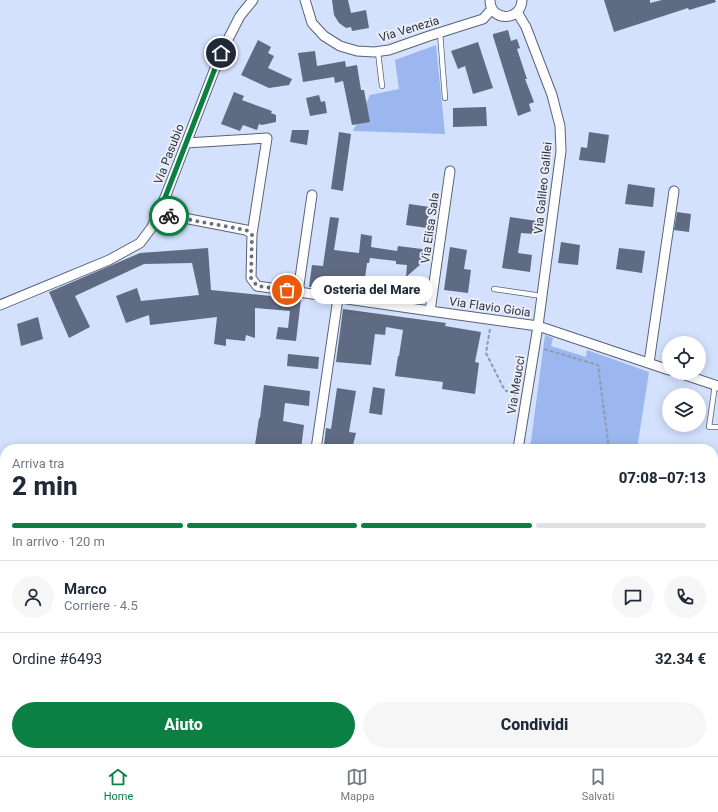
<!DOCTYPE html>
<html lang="it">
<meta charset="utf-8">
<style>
body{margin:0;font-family:Roboto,sans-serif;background:#f6f6f7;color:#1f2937;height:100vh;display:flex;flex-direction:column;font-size:15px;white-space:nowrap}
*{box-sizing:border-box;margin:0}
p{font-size:13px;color:#747a83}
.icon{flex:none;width:22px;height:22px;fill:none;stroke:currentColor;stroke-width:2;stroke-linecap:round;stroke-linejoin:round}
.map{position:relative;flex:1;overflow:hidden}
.panel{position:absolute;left:0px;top:444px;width:718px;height:312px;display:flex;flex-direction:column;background:#fff;border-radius:16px 16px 0 0;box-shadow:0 2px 10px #0003}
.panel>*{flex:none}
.tools{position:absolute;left:662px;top:336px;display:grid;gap:8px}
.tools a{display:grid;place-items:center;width:44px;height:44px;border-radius:50%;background:#fff;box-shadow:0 2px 10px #0003;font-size:20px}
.pin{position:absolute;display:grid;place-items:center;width:34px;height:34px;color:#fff;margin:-17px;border:2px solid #fff;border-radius:50%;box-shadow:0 1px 4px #0007}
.courier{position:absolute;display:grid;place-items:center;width:40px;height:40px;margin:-20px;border:3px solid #0b8043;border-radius:50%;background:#fff;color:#222;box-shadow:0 1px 5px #0007}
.bubble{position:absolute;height:28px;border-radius:14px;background:#fff;box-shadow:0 2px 10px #0003;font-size:13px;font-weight:800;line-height:28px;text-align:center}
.headline em{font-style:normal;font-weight:800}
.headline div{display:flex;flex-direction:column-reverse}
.headline{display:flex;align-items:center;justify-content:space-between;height:68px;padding:0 12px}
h1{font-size:26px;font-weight:800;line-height:30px}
.bar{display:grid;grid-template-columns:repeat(4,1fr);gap:6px 4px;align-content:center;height:48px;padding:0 12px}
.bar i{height:5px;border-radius:3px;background:#e0e1e3}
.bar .selected{background:#0b8043}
.bar p{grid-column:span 4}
.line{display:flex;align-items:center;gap:10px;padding:0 12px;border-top:1px solid #e0e1e3}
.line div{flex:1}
.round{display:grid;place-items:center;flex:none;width:42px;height:42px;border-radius:21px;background:#f6f6f7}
.cta{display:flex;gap:8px;margin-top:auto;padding:8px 12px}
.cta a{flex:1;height:46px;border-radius:24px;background:#0b8043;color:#fff;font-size:16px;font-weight:800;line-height:46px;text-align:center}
.cta a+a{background:#f6f6f7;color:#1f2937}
.menu{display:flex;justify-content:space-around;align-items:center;height:56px;border-top:1px solid #e0e1e3;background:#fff;font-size:11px;color:#747a83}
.menu a{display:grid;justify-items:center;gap:2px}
.menu .selected{color:#0b8043}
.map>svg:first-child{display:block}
.green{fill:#9cb6ef}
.building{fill:#5f6a83}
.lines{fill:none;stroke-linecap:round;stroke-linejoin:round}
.service-casing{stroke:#57627a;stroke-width:6}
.minor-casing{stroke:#57627a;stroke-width:11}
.path{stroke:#909aaf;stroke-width:2;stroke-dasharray:4 2;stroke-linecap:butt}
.service{stroke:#fff;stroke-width:4.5}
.minor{stroke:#fff;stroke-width:9}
.done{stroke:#687081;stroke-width:4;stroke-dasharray:0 7.2}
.route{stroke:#0b8043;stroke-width:5}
.labels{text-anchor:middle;stroke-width:4;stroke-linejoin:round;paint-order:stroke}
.street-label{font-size:12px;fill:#2e333e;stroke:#e9eefa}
</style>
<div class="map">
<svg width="718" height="756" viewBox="0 0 718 756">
<rect width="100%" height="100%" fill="#d4e1fd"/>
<path class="green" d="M 436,45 L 445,134 L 353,131 L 370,95 L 399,89 L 395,60 Z
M 545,335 L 553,338 L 551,346 L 586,357 L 587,350 L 649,372 L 637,449 L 530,449 Z"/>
<path class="building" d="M 332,0 L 348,0 L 351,13 L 366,10 L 369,28 L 352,31 L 351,27 L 346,28 L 339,23 L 334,15 Z
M 604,0 L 650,0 L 650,3 L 662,0 L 715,0 L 716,2 L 689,10 L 688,8 L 614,32 Z
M 508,30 L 511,41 L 517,39 L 520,48 L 517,49 L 527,79 L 525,79 L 534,102 L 529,104 L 531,111 L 518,116 L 493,36 L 493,34 Z
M 258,40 L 271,47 L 268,53 L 274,56 L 268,68 L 292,79 L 289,85 L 269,88 L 241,75 Z
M 478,42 L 493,88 L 473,94 L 465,66 L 458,69 L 451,51 Z
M 315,51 L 317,66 L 345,61 L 346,67 L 357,65 L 361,90 L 364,90 L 370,122 L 352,125 L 343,81 L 335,83 L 334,77 L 303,82 L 298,53 Z
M 234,92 L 244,96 L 242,100 L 272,111 L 271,113 L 276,115 L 276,122 L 262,125 L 259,124 L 257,130 L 243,125 L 240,131 L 221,124 Z
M 319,95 L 321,102 L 325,101 L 327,113 L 310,116 L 306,98 Z
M 486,107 L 487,126 L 453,127 L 453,108 Z
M 292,130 L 309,130 L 307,145 L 290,142 Z
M 339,132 L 351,134 L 343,191 L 331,189 Z
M 589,132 L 609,135 L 605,163 L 579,160 L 581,147 L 587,148 Z
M 628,184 L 655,188 L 653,207 L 625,204 Z
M 409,204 L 430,207 L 427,228 L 406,225 Z
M 677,212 L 691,214 L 689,232 L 674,230 Z
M 330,217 L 339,218 L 334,250 L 359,253 L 361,234 L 372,236 L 371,247 L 397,251 L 398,246 L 430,250 L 429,258 L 425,263 L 421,264 L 406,277 L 407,265 L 396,264 L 396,261 L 370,258 L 369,263 L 367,263 L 364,285 L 328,280 L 327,289 L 309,287 L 312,265 L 323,266 Z
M 510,217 L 537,221 L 535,234 L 521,233 L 518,253 L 532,255 L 530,272 L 502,268 Z
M 561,242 L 580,245 L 578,265 L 558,263 Z
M 450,247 L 467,250 L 464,269 L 471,270 L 468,293 L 444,290 Z
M 208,248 L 211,290 L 301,299 L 296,341 L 276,339 L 278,327 L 288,328 L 290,311 L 255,308 L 255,338 L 246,335 L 245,341 L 226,339 L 226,346 L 214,344 L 217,317 L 150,325 L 149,315 L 126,323 L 116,296 L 137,288 L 141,301 L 199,295 L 192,263 L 144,264 L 75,296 L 90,327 L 69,338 L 49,292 L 140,253 Z
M 619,248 L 645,251 L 642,273 L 616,269 Z
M 405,278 L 423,280 L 421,298 L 403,296 Z
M 343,309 L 446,323 L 445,326 L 481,332 L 475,362 L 479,363 L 475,394 L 442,389 L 443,382 L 395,376 L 398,356 L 399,356 L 403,330 L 386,327 L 385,335 L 375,334 L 371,365 L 336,362 Z
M 38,317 L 43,339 L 21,346 L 17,324 Z
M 288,354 L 319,357 L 318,369 L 287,366 Z
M 264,385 L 310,391 L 309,406 L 285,403 L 283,421 L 304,425 L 301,449 L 278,449 L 255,445 L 259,418 L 260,418 Z
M 373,387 L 385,389 L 382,415 L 369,413 Z
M 337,388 L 356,391 L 349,432 L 356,433 L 352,449 L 336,449 L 324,445 L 326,428 L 331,429 Z"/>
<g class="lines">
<defs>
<path id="service" d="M 440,32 L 445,98
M 378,52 L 382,86
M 494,289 L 542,296
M 715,385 L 709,427 L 718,427
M 713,736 L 718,735
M 641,756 L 658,751"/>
<path id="minor" d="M 305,0 L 312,23 L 324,36 L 340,46 L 357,51 L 374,52 L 389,50 L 429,36 L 483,19 L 492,9
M 490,0 C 490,22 521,22 522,0
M 517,12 L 526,27 L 552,95 L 560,126 L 561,151 L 538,326 L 518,449
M 186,143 L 267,138 L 252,234 L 251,278 L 257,286 L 430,311 L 538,326 L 669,370
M 158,213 L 246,230 L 252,234
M 298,292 L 312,195
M 0,305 L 109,260 L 140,243 L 152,227 L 166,195 L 221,53 L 240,16 L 253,0
M 430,311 L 450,171
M 649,363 L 674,191
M 679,373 L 718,386
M 316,449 L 338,298
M 713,504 L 718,504
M 713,634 L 718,634
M 621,756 L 623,751"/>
</defs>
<use href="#service" class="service-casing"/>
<use href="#minor" class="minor-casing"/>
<path class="path" d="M 490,329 L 486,353 L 503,387 L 506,391 L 514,392 L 516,400
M 544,349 L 598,365 L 609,449
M 713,515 L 718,515
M 713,618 L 718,618
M 0,755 L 11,751"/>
<use href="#service" class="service"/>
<use href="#minor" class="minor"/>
</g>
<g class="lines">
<path class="done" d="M 169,216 L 246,230 L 252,234 L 251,278 L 257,286 L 287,290"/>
<path class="route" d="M 169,216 L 158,214 L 166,195 L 221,53"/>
</g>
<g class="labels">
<g class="street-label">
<text transform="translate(409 29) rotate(-17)" y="4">Via Venezia</text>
<text transform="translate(169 154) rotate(-69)" y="4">Via Pasubio</text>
<text transform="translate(543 188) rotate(-84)" y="4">Via Galileo Galilei</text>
<text transform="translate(430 228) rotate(-82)" y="4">Via Elisa Sala</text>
<text transform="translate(490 307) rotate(8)" y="4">Via Flavio Gioia</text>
<text transform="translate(516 385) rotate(-81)" y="4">Via Meucci</text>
</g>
</g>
</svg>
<div class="tools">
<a><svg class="icon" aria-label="locate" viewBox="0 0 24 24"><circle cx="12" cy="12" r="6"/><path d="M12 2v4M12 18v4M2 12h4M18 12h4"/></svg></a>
<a><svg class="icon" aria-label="layers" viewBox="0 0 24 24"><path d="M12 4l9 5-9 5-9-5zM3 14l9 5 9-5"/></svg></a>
</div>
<div class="pin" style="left:287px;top:290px;background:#ea580c"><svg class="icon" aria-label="bag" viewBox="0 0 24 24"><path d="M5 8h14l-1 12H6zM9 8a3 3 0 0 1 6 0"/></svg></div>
<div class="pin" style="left:221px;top:53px;background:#1f2937"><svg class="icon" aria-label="home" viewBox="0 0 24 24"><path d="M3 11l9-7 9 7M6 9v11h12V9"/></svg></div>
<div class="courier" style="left:169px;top:216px"><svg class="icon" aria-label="bike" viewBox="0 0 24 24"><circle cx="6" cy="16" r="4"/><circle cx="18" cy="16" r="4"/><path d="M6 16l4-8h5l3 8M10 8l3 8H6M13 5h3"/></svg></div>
<div class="bubble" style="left:311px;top:276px;width:122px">Osteria del Mare</div>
<section class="panel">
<div class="headline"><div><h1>2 min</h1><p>Arriva tra</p></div><em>07:08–07:13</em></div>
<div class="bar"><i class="selected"></i><i class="selected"></i><i class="selected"></i><i></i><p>In arrivo · 120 m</p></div>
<div class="line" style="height:72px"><a class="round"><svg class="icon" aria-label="person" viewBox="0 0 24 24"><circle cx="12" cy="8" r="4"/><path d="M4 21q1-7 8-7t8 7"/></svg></a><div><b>Marco</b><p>Corriere · 4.5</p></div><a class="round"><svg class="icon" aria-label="chat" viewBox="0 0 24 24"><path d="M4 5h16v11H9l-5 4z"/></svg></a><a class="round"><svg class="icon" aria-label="phone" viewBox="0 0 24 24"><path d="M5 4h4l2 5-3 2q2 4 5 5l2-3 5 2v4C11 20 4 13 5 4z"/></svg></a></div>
<div class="line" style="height:52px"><div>Ordine #6493</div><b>32.34 €</b></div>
<div class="cta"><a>Aiuto</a><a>Condividi</a></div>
</section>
</div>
<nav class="menu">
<a class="selected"><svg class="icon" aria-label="home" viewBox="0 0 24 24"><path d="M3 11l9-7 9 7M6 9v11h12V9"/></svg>Home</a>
<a><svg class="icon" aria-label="map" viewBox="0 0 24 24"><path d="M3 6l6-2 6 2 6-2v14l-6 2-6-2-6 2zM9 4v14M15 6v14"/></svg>Mappa</a>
<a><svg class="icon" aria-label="saved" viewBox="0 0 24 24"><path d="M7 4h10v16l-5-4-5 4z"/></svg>Salvati</a>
</nav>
